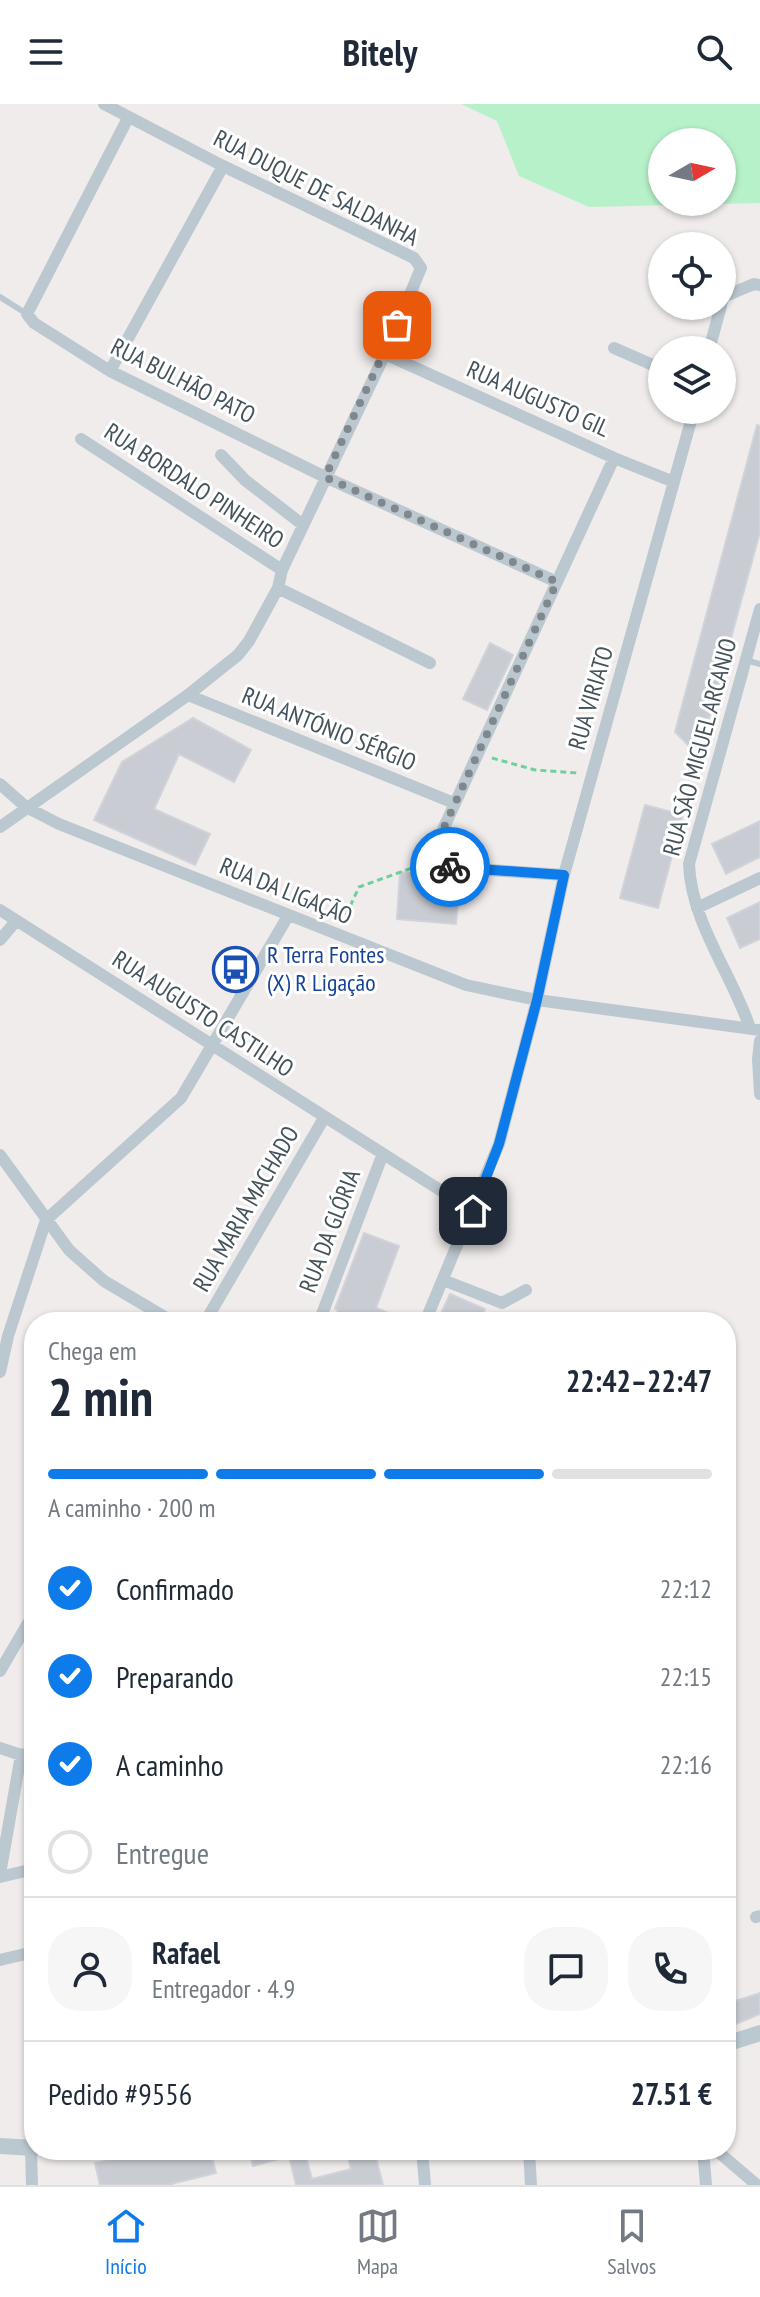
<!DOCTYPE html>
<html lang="pt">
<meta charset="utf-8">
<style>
body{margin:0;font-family:"PT Sans Narrow",sans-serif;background:#f6f6f7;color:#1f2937;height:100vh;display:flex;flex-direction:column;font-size:30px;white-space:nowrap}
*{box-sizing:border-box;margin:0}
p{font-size:26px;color:#747a83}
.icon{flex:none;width:44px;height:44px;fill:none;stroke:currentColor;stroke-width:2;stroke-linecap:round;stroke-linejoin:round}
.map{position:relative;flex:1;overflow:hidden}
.sheet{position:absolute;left:24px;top:1208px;width:712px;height:848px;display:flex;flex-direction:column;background:#fff;border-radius:32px;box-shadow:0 2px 6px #0004}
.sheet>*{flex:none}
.needle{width:52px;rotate:81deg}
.tools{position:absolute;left:648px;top:24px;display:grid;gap:16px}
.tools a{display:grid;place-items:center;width:88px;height:88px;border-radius:50%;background:#fff;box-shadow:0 2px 6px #0004;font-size:40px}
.pin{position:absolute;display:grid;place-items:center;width:68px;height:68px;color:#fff;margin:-34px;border-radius:16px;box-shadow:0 4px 12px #0006}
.courier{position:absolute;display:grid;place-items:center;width:80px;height:80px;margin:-40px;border:6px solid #0d7be9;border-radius:50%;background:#fff;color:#222;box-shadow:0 2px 10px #0007}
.headline em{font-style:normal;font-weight:700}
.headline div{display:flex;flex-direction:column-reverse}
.headline{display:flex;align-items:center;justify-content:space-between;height:136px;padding:0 24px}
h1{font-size:52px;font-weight:700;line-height:60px}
.bar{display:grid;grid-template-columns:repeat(4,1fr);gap:12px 8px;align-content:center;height:96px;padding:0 24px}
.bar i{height:10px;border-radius:6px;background:#e0e1e3}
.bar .active{background:#0d7be9}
.bar p{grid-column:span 4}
.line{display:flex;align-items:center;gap:20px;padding:0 24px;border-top:2px solid #e0e1e3}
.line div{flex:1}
.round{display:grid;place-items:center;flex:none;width:84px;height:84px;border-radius:32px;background:#f6f6f7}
ol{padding:0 24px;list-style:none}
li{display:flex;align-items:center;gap:24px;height:88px}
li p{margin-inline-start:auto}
li .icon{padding:8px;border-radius:50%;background:#0d7be9;color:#fff;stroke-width:4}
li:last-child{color:#747a83}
li i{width:44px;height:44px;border:4px solid #e0e1e3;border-radius:50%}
header{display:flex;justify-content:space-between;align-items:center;height:104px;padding:0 24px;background:#fff;font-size:36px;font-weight:700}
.tab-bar{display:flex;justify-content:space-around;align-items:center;height:112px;border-top:2px solid #e0e1e3;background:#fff;font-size:22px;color:#747a83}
.tab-bar a{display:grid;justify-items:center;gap:4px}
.tab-bar .active{color:#0d7be9}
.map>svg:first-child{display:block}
.green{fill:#b7f1c9;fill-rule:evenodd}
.building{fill:#c9ccd2;stroke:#d0d3d9;stroke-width:2}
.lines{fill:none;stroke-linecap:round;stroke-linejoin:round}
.path{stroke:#6dd199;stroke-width:3;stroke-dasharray:6 4;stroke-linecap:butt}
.service{stroke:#bcc8d0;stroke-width:6}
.minor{stroke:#bcc8d0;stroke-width:12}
.tertiary{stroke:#bcc8d0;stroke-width:16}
.done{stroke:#80888e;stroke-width:8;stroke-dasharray:0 14.4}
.route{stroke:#0d7be9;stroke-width:10}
.labels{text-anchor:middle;stroke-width:6;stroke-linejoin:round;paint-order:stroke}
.street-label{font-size:24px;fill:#44525b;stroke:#fff}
.transit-label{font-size:24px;fill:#164399;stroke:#fff;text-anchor:start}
</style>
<header><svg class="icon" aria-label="menu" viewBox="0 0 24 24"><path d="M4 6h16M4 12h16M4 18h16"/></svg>Bitely<svg class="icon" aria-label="search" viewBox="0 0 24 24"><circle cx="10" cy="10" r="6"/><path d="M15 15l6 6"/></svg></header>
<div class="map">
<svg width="760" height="2081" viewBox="0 0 760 2081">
<rect width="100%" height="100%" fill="#f0ecec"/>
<path class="green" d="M 461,0 L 760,0 L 760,99 L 589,103 L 519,72 L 497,17 ZM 662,38 L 722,38 L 722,98 L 662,98 Z"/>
<path class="building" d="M 757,321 L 760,322 L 760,428 L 704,633 L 691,644 L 675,628 Z
M 490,539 L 513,551 L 487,606 L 463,595 Z
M 193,614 L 251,646 L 234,678 L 179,650 L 154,705 L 210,730 L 195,761 L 94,716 L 122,658 Z
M 645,701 L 683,711 L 658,804 L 620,794 Z
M 760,717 L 760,753 L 726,770 L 712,740 Z
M 400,768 L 460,773 L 456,820 L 397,815 Z
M 760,798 L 760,835 L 740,844 L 727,814 Z
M 364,1129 L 399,1142 L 376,1204 L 410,1218 L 334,1218 L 338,1206 L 335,1205 Z
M 450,1190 L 485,1205 L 479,1218 L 437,1218 Z
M 760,1889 L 760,1910 L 726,1924 L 726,1900 Z
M 118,2046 L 210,2046 L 216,2069 L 167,2081 L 100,2081 L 95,2059 L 120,2054 Z
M 249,2046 L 304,2046 L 312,2075 L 351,2065 L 346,2046 L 374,2046 L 383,2081 L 296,2081 L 289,2052 L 253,2062 Z"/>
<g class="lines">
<path class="path" d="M 492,654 L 535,666 L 578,669
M 342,820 L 359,783 L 423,760"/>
<path class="service" d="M 0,193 L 27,210
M 746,556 L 760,560"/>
<path class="minor" d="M 128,14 L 27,210 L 34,219 L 110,267 L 325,373 L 557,478
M 722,198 L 723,193 L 754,180 L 760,181
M 614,244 L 662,265
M 709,246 L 721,202
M 385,250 L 614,354 L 674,378
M 110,267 L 223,62
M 81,335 L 282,466
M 221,351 L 245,376 L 303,421
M 278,484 L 430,559
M 188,591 L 454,699
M 0,680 L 26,703 L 59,720 L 466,881 L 537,896 L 760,926
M 0,723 L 188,591 L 238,551 L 249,537 L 278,484 L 282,466 L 385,250 L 421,164 L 414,154 L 223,62 L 104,0
M 564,771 L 445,763 L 435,757 L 434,745 L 614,354
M 697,804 L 760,774
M 0,806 L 473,1107
M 0,836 L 16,817
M 750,924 C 732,870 691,818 689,760 L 760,505
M 760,937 L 758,955 L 760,990
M 0,1051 L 69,1146 L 104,1177 L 173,1218
M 443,1176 L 502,1199 L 526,1186
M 205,1218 L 324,1014
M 319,1218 L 382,1052
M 425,1218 L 499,1040 L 537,896 L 564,771 L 694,306
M 0,1268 L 8,1232 L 46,1116 L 181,994 L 288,812
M 0,1567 L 34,1509
M 0,1644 L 21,1651 L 34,1649
M 0,1770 L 21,1651
M 0,1773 L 34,1765
M 756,1813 L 760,1812
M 0,1856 L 34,1848
M 31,2044 L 32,2081
M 422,2046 L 425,2081
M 529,2046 L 531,2081
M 703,2046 L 706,2081
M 716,2046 L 757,2081"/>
<path class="tertiary" d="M 726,1940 L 760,1929
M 0,2042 L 34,2044"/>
</g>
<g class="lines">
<path class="done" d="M 397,221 L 325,373 L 557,478 L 434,745 L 435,757 L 450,763"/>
<path class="route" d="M 450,763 L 564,771 L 537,896 L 499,1040 L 473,1107"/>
</g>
<defs>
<symbol id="bus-ring" viewBox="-11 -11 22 22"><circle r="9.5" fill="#fff" stroke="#1a4fb4" stroke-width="1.5"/><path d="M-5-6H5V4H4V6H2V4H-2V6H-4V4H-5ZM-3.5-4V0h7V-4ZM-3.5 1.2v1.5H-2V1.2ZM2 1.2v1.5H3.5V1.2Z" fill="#1a4fb4"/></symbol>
</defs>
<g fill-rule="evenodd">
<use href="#bus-ring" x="210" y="840" width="51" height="51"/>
</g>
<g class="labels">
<g class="street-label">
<text transform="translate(316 84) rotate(27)" y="8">RUA DUQUE DE SALDANHA</text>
<text transform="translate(183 277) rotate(27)" y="8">RUA BULHÃO PATO</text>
<text transform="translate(538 295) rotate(24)" y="8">RUA AUGUSTO GIL</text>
<text transform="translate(194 382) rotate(33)" y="8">RUA BORDALO PINHEIRO</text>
<text transform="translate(591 594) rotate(-74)" y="8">RUA VIRIATO</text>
<text transform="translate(329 625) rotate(22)" y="8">RUA ANTÓNIO SÉRGIO</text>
<text transform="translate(700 643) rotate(-75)" y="8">RUA SÃO MIGUEL ARCANJO</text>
<text transform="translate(286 787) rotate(22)" y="8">RUA DA LIGAÇÃO</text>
<text transform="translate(203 910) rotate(33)" y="8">RUA AUGUSTO CASTILHO</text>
<text transform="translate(246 1105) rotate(-60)" y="8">RUA MARIA MACHADO</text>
<text transform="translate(330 1127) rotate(-69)" y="8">RUA DA GLÓRIA</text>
</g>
<g class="transit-label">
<text x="267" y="859">R Terra Fontes<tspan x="267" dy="28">(X) R Ligação</tspan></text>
</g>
</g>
</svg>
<div class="tools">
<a><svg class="needle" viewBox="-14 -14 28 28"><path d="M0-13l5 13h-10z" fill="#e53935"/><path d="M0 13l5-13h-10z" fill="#747a83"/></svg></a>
<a><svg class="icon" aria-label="locate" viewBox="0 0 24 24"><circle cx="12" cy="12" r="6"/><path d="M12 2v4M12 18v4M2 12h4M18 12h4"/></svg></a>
<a><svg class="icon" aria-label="layers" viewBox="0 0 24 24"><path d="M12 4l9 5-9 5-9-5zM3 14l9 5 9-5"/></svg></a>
</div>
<div class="pin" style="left:397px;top:221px;background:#ea580c"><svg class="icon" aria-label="bag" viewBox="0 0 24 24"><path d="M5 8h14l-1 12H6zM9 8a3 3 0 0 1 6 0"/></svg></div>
<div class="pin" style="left:473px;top:1107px;background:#1f2937"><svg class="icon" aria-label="home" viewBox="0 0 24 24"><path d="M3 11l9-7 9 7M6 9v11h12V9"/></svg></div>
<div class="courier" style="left:450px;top:763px"><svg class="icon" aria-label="bike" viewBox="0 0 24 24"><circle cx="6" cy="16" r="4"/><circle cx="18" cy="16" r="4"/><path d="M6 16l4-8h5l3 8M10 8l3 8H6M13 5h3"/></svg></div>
<section class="sheet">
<div class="headline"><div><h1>2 min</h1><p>Chega em</p></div><em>22:42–22:47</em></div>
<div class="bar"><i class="active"></i><i class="active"></i><i class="active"></i><i></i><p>A caminho · 200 m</p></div>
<ol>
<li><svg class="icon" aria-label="check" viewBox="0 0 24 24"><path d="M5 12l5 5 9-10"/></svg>Confirmado<p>22:12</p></li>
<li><svg class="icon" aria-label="check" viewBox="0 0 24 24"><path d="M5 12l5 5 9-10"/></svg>Preparando<p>22:15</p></li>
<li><svg class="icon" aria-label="check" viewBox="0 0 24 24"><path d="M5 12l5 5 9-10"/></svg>A caminho<p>22:16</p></li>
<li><i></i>Entregue</li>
</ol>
<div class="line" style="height:144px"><a class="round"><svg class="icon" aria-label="person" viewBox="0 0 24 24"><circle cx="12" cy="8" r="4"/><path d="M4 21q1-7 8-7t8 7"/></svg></a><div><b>Rafael</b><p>Entregador · 4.9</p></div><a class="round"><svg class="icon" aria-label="chat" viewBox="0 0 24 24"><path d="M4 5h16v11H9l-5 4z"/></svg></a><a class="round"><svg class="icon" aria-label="phone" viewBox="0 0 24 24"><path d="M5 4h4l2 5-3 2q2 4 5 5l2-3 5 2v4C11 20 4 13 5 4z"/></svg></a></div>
<div class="line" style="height:104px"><div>Pedido #9556</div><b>27.51 €</b></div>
</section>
</div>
<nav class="tab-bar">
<a class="active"><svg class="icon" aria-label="home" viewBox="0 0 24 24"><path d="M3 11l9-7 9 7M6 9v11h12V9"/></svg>Início</a>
<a><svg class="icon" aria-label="map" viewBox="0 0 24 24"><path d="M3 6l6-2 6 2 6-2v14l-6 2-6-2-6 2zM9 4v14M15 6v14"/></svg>Mapa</a>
<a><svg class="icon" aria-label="saved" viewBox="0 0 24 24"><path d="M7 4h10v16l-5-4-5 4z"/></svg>Salvos</a>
</nav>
